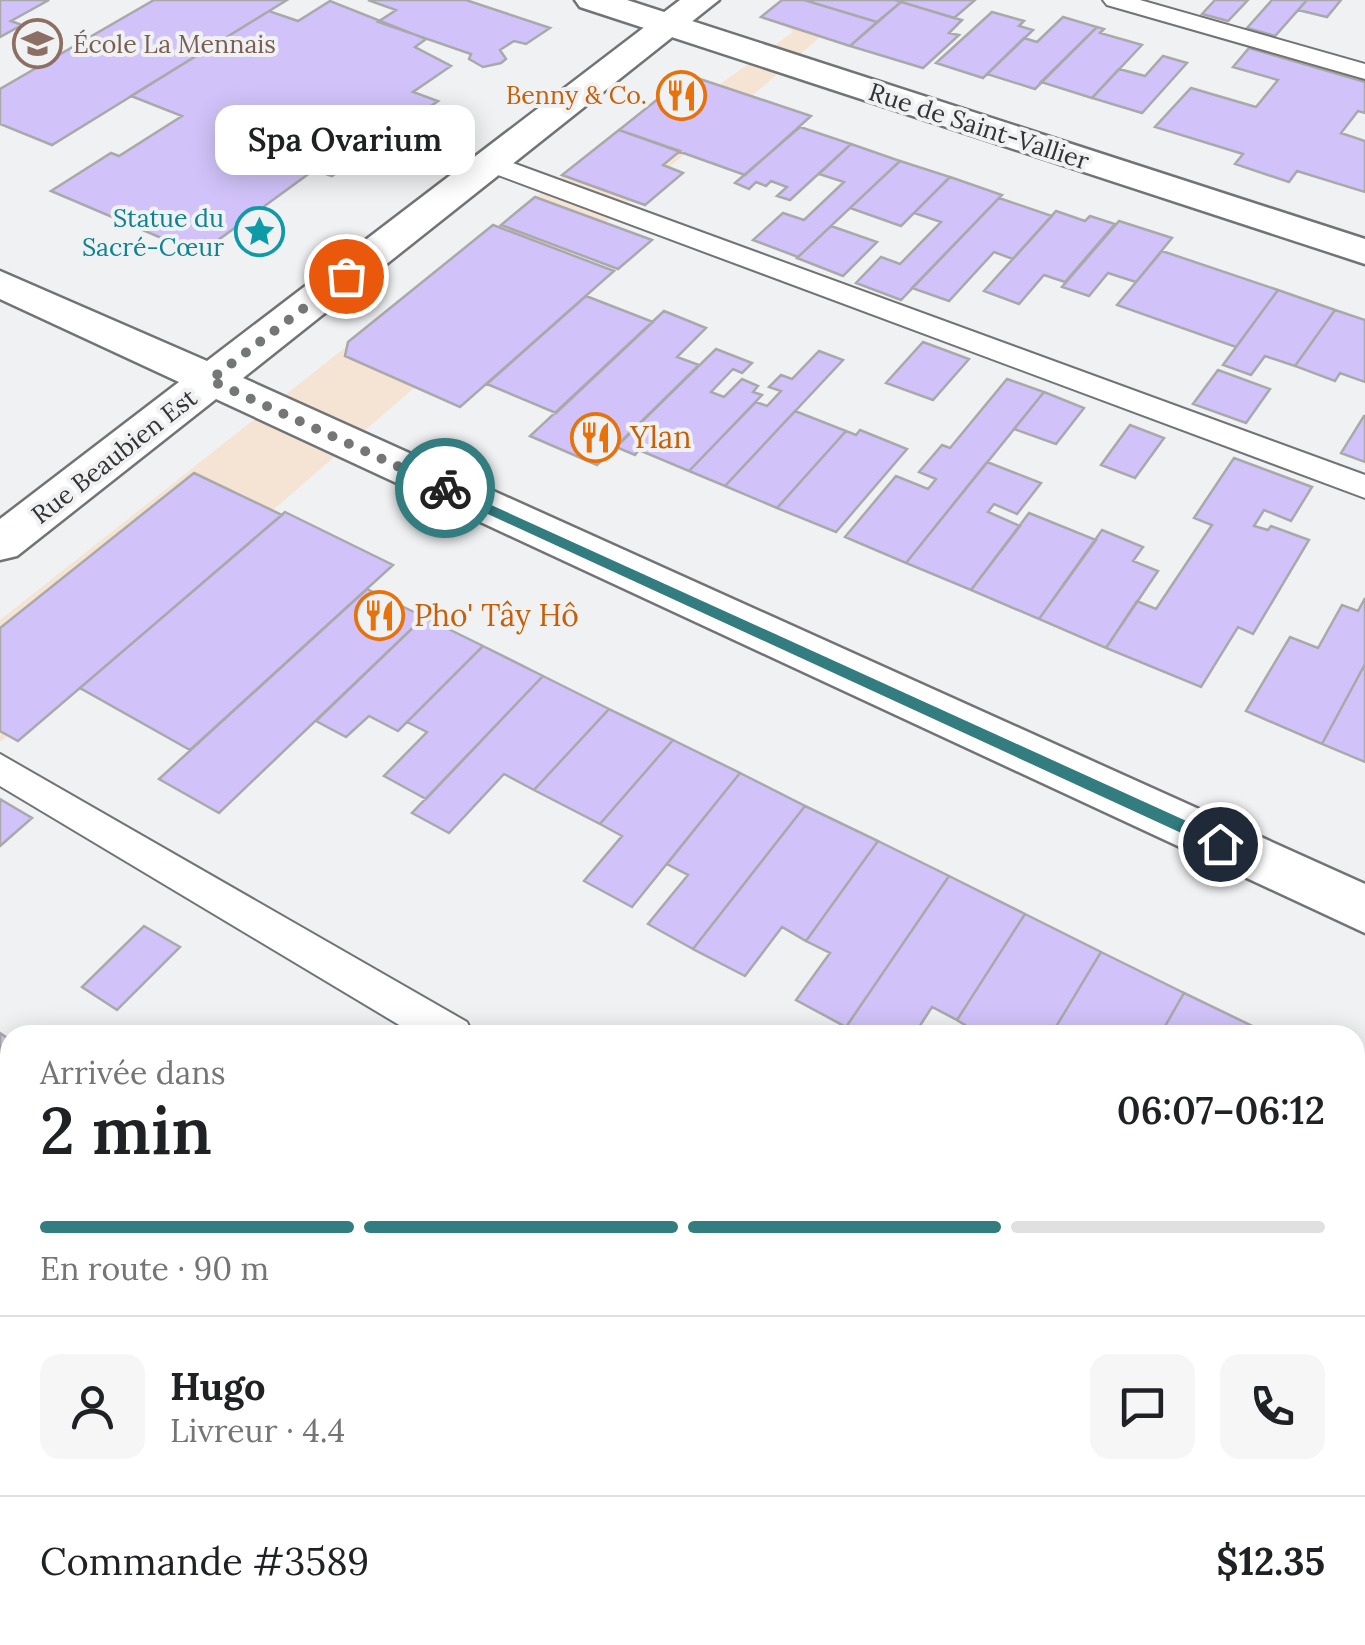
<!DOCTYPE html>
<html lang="fr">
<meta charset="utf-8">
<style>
body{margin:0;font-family:Lora,serif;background:#f6f6f6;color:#202124;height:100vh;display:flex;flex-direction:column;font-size:38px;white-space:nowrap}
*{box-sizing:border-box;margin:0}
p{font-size:32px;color:#757577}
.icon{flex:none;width:55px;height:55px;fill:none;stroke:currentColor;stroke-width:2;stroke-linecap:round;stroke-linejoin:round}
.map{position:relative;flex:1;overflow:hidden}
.sheet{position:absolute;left:0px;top:1025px;width:1365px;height:620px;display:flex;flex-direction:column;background:#fff;border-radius:30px 30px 0 0;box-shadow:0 5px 25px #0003}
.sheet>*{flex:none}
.pin{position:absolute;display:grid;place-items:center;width:85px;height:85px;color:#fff;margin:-42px;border:5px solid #fff;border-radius:50%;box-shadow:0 2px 10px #0007}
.courier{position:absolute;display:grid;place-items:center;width:100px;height:100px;margin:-50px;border:8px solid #337c7f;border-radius:50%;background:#fff;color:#222;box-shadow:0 2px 12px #0007}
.bubble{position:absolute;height:70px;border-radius:20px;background:#fff;box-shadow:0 5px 25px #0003;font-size:32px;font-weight:600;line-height:70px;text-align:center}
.summary em{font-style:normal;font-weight:600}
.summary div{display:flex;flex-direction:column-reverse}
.summary{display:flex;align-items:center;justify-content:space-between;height:170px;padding:0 40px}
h1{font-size:65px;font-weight:600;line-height:75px}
.bar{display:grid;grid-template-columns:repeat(4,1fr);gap:15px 10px;align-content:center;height:120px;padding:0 40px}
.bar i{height:12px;border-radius:8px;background:#e0e0e0}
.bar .selected{background:#337c7f}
.bar p{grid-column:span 4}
.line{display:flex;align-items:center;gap:25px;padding:0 40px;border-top:2px solid #e0e0e0}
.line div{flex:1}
.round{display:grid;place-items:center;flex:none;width:105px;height:105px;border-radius:20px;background:#f6f6f6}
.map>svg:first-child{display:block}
.commercial{fill:#f5e4d3}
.building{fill:#d1c3f9;stroke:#a9a9ab;stroke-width:2.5}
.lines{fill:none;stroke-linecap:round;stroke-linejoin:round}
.lane-casing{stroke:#727374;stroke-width:4}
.street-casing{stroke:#727374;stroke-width:5}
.secondary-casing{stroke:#727374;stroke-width:5}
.lane{fill:#fff;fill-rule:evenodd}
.street{fill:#fff;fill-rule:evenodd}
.secondary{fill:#fff;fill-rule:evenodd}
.route{fill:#337c7f}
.done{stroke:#757676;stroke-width:10;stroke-dasharray:0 18}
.labels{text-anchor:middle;stroke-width:8;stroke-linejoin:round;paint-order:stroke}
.far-education-label{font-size:25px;fill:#785e54;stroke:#f0f1f3;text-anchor:start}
.far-food-label{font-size:25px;fill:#c56008;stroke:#f0f1f3;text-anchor:end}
.far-street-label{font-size:25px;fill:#333;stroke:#f0f1f3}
.far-culture-label{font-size:25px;fill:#0d838f;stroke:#f0f1f3;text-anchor:end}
.food-label{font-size:30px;fill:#c56008;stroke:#f0f1f3;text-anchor:start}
</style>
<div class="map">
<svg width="1365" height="1645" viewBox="0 0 1365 1645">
<rect width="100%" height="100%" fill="#f0f1f3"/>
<path class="commercial" d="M 863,0 L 68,687 L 0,742 L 0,620 L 688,77 L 719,85 L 793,32 L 776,15 Z"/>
<path class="building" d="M 0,0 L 49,0 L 11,21 L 22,25 L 0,37 Z
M 154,0 L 287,0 L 52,145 L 0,124 L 0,89 Z
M 368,0 L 466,0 L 550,28 L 526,44 L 514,41 L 500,50 L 506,59 L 501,63 L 483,67 L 469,59 L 471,54 L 378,22 L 396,10 Z
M 782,0 L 804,0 L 877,22 L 850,46 L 761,17 Z
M 804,0 L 895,0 L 901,2 L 877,22 Z
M 895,0 L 975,0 L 954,18 Z
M 1215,0 L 1248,0 L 1228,21 L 1202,14 Z
M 1272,0 L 1307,0 L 1275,36 L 1247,28 Z
M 1307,0 L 1341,0 L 1327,17 L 1298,10 Z
M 330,1 L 426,39 L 415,47 L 451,66 L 413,92 L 438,101 L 332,176 L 314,170 L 199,254 L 51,191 L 111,153 L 119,156 L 182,116 L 131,96 L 269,11 L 298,21 Z
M 901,2 L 962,20 L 949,33 L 959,35 L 923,68 L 850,46 Z
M 992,12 L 1024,21 L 1019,26 L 1033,30 L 983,78 L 936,63 Z
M 1063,17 L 1097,27 L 1035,89 L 987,74 L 1024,38 L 1037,42 Z
M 1097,27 L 1104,29 L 1100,33 L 1142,45 L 1092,98 L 1041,82 Z
M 1249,48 L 1365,82 L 1365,113 L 1358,111 L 1341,133 L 1365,141 L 1365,192 L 1297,171 L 1289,182 L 1235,164 L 1243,154 L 1155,127 L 1191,88 L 1256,107 L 1278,80 L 1233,67 Z
M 1163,56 L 1187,63 L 1142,113 L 1092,98 L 1119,69 L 1145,76 Z
M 688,75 L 811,116 L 745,175 L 619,130 Z
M 800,127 L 851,144 L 790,200 L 777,196 L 787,187 L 771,181 L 766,186 L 756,182 L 749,189 L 735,183 Z
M 619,130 L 680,151 L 663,165 L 683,173 L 645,205 L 562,175 Z
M 851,144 L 900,161 L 798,257 L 753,240 L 783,213 L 804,220 L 844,182 L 819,174 Z
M 900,161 L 950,177 L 901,226 L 850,208 Z
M 950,177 L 1002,195 L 901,300 L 856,283 L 881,257 L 900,264 L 941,222 L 914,213 Z
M 535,197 L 652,240 L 618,269 L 501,225 Z
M 999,198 L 1052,216 L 1013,259 L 994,252 L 949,301 L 912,288 Z
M 1056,211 L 1085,221 L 1090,216 L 1115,224 L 1065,282 L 1044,275 L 1019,304 L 984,291 Z
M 1119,221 L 1172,238 L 1136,282 L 1108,273 L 1089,296 L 1062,287 Z
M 493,225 L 614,271 L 460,407 L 345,356 L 348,342 Z
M 831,226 L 877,242 L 843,276 L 797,258 Z
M 1162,251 L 1278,290 L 1236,347 L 1117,305 Z
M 1278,290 L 1335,310 L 1295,366 L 1265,356 L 1251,375 L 1223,365 Z
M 586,296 L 653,322 L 556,413 L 487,384 Z
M 1335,310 L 1365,320 L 1365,382 L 1340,373 L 1335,381 L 1295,366 Z
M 664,311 L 706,328 L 677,357 L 699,365 L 597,465 L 530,436 Z
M 923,342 L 969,359 L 933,400 L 886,383 Z
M 716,349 L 752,363 L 742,373 L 733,369 L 711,392 L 724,397 L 742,379 L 758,386 L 753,392 L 762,395 L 689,471 L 639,450 L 635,455 L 616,447 Z
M 819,351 L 843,360 L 725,486 L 689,471 L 756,402 L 767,406 L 781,391 L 769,387 L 781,375 L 792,379 Z
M 1218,370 L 1270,389 L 1246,423 L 1193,404 Z
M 1007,379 L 1044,392 L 906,563 L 845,537 L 896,476 L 928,489 L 936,479 L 919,472 L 942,445 L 950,448 Z
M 1044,392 L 1084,408 L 1056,444 L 1014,429 Z
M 795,411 L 846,431 L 777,508 L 725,486 Z
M 1364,416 L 1365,416 L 1365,462 L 1341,453 Z
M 1130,425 L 1164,438 L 1135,478 L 1101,465 Z
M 860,430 L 907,449 L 836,532 L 777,508 L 846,431 L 856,435 Z
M 1234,458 L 1312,487 L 1291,521 L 1264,510 L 1254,526 L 1268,530 L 1271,526 L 1309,540 L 1253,634 L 1238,627 L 1201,687 L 1106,648 L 1137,601 L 1156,609 L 1212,525 L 1194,518 Z
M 987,462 L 1041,483 L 1017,514 L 994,504 L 988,512 L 1020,526 L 971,590 L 906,563 Z
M 194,473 L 282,515 L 18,741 L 0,731 L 0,628 Z
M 285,512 L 393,565 L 190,750 L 80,688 Z
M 1029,513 L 1096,540 L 1039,619 L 971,590 Z
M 1102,530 L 1143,547 L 1133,561 L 1158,571 L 1106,648 L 1039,619 Z
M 367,589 L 424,617 L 219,813 L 159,779 Z
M 1365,598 L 1365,664 L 1322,744 L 1246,711 L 1290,637 L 1318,648 L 1342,605 L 1358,611 Z
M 424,617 L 483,646 L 398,731 L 369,716 L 346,737 L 316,721 Z
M 483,646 L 543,676 L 426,799 L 384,776 L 427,732 L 407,722 Z
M 1365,664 L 1365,762 L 1322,744 Z
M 543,676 L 609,709 L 534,790 L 504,774 L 449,833 L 412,813 Z
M 609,709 L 673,740 L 600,824 L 534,790 Z
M 673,740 L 740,773 L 632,907 L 584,881 L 622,836 L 600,824 Z
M 740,773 L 805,806 L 693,949 L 648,924 L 688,875 L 667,864 Z
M 0,799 L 32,818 L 0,846 Z
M 805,806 L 878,841 L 806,941 L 782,927 L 745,976 L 693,949 Z
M 878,841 L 949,876 L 846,1027 L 796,1000 L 830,953 L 806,941 Z
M 949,876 L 1025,914 L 957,1020 L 932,1007 L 914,1035 L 861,1035 L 846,1027 Z
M 1025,914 L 1101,952 L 1051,1035 L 981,1035 L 957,1020 Z
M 144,926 L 180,947 L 117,1010 L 82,987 Z
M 1101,952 L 1184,993 L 1160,1035 L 1051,1035 Z
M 1184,993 L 1267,1033 L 1266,1035 L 1160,1035 Z
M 0,1033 L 10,1040 L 10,1126 L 0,1136 Z
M 1358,1078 L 1365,1082 L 1365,1289 L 1355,1283 Z
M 10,1126 L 10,1220 L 0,1212 L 0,1136 Z
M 572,1635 L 687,1635 L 681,1645 L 565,1645 Z
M 705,1635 L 830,1635 L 825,1645 L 699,1645 Z
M 830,1635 L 930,1635 L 928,1638 L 938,1645 L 825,1645 Z
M 1175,1635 L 1221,1635 L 1233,1642 L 1171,1645 Z"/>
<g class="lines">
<defs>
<path id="lane" d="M 1103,0 L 1140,0 L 1365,64 L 1365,79 L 1107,5 Z
M 491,155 L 1365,475 L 1365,498 L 482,169 L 478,163 L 482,157 Z
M 0,754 L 467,1022 L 473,1035 L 416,1035 L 0,786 Z
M 1355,1543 L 1365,1547 L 1365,1599 L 1355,1595 Z"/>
<path id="street" d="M 575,0 L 627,0 L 1365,239 L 1365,264 L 580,7 Z
M 0,1427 L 10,1432 L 10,1506 L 0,1502 Z
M 182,1635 L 267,1635 L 271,1645 L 186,1645 Z"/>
<path id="secondary" d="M 680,0 L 719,0 L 243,378 L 1365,884 L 1365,933 L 216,399 L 17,556 L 0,560 L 0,519 L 179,382 L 0,299 L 0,271 L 207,361 Z"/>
</defs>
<use href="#lane" class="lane-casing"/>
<use href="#street" class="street-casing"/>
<use href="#secondary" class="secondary-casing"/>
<use href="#lane" class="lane"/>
<use href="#street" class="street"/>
<use href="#secondary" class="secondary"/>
</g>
<path class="route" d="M 445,484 L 1226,839 L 1228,844 L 1226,848 L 1214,848 L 440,492 L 438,488 Z"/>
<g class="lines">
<path class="done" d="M 346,276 L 210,380 L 445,488"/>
</g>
<defs>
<symbol id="school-ring" viewBox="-11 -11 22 22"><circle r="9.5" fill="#f0f1f3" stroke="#8d6e63" stroke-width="1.5"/><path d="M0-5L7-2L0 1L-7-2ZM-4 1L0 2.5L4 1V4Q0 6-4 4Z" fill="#8d6e63"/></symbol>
<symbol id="restaurant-ring" viewBox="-11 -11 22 22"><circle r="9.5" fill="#f0f1f3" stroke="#e8710a" stroke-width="1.5"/><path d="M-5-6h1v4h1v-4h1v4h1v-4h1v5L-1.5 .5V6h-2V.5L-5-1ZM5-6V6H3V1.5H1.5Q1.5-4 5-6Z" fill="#e8710a"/></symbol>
<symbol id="sight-ring" viewBox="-11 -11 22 22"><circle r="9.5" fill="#f0f1f3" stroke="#0f9aa8" stroke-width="1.5"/><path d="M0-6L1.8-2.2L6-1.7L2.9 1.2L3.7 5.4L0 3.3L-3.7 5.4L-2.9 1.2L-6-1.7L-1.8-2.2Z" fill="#0f9aa8"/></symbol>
</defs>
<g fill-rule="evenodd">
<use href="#school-ring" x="10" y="16" width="55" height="55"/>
<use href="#restaurant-ring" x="654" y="68" width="55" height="55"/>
<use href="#sight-ring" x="232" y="204" width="55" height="55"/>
<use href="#restaurant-ring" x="568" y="410" width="55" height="55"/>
<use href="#restaurant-ring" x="352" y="588" width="55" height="55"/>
</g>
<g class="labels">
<g class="far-education-label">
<text x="73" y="53">École La Mennais</text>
</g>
<g class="far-food-label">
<text x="647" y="104">Benny &amp; Co.</text>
</g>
<g class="far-street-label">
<text transform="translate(979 126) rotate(18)" y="9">Rue de Saint-Vallier</text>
<text transform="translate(114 456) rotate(-38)" y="9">Rue Beaubien Est</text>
</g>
<g class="far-culture-label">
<text x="224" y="227">Statue du<tspan x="224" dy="29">Sacré-Cœur</tspan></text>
</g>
<g class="food-label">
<text x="630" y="448">Ylan</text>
<text x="414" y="626">Pho' Tây Hô</text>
</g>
</g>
</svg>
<div class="pin" style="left:346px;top:276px;background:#ea580c"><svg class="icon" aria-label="bag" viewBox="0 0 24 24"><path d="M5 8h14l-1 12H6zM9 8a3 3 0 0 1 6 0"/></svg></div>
<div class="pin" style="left:1220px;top:844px;background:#1f2937"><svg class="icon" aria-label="home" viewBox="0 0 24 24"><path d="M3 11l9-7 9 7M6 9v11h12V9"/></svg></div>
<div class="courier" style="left:445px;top:488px"><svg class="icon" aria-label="bike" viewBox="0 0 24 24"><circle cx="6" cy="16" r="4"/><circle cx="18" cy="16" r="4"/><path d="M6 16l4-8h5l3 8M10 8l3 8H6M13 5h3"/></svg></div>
<div class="bubble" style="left:215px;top:105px;width:260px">Spa Ovarium</div>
<section class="sheet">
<div class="summary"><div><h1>2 min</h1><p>Arrivée dans</p></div><em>06:07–06:12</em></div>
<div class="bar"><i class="selected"></i><i class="selected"></i><i class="selected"></i><i></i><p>En route · 90 m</p></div>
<div class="line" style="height:180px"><a class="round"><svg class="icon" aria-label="person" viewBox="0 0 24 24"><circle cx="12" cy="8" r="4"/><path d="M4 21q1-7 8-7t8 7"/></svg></a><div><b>Hugo</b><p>Livreur · 4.4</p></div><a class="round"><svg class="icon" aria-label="chat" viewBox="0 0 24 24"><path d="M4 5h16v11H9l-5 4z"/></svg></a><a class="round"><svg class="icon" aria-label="phone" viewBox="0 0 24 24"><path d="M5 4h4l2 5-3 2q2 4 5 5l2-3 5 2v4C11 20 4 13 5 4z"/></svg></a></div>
<div class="line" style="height:130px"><div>Commande #3589</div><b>$12.35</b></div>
</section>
</div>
